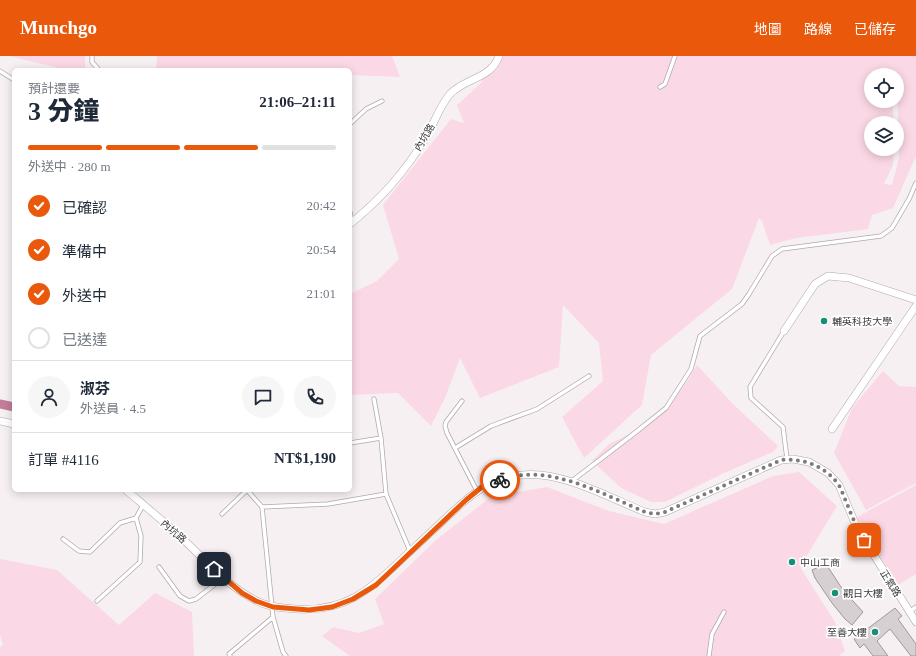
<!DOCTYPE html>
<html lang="zh-TW">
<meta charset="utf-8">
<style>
body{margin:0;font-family:"Times New Roman","Noto Sans TC",serif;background:#f6f6f7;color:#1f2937;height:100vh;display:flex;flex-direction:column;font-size:15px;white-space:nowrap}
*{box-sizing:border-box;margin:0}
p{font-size:13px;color:#747a83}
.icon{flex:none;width:22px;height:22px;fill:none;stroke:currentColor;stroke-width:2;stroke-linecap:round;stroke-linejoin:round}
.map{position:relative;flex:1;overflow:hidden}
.panel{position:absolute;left:12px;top:12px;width:340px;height:424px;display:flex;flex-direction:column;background:#fff;border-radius:6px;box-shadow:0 2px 10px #0003}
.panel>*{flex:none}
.buttons{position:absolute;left:864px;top:12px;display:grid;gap:8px}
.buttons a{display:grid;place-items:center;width:40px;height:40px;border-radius:50%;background:#fff;box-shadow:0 2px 10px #0003;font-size:20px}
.pin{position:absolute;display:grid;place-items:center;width:34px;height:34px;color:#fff;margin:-17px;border-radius:8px;box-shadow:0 2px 6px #0006}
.courier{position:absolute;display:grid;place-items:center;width:40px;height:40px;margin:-20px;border:3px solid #ea580c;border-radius:50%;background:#fff;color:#222;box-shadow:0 1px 5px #0007}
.head em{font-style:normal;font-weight:800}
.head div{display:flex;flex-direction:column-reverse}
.head{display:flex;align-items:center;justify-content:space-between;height:68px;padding:0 16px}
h1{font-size:26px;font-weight:800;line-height:30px}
.bar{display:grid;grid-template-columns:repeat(4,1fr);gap:6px 4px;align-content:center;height:48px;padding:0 16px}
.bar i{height:5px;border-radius:3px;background:#e0e1e3}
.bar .current{background:#ea580c}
.bar p{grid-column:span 4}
.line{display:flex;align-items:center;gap:10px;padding:0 16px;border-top:1px solid #e0e1e3}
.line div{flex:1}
.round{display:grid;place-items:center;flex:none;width:42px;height:42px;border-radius:21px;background:#f6f6f7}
ol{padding:0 16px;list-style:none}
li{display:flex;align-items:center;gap:12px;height:44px}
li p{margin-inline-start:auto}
li .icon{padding:4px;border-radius:50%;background:#ea580c;color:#fff;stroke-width:4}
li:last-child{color:#747a83}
li i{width:22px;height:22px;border:2px solid #e0e1e3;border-radius:50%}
header{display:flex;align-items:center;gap:24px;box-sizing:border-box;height:56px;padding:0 20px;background:#ea580c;color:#fff}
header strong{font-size:19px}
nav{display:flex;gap:22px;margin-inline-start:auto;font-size:14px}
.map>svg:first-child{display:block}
.green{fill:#fbd8e5;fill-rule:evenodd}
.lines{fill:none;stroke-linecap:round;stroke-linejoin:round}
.canal{stroke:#c17d99;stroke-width:9}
.building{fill:#d7d0d2;stroke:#a0999c}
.lane-casing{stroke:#b0a9ab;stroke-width:5}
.street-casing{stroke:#b0a9ab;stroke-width:8}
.lane{stroke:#fff;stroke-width:3.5}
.street{stroke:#fff;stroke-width:7}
.done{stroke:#7e7a7b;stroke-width:4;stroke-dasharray:0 7.2}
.route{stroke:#ea580c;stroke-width:5}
.poi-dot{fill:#149076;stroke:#fff;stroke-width:1.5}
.labels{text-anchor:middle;stroke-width:3.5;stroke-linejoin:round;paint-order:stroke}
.street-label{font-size:10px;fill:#3d3a3b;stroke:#fff}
.poi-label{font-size:10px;fill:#3d3a3b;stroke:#fff;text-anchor:start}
</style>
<header>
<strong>Munchgo</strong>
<nav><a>地圖</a><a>路線</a><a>已儲存</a></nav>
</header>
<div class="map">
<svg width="916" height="600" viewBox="0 0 916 600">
<rect width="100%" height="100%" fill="#f7f0f2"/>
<path class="green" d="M 9,0 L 85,0 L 85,14 L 67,14 Z
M 157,0 L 392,0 L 400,21 L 350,19 L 350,14 L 156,14 Z
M 499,0 L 916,0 L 916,100 L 893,152 L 872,159 L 868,173 L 796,182 L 770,189 L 762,165 L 759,162 L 732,233 L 651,299 L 642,349 L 584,402 L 562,361 L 603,325 L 599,287 L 563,249 L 559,311 L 480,342 L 460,302 L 445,342 L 431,370 L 398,337 L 350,339 L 350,238 L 377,225 L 399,203 L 383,149 L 451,63 L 464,67 L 457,49 L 482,26 L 484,15 ZM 871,19 L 897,19 L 899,102 L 892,129 L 884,128 L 893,109 L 894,93 L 871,93 L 871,67 L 894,67 L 892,45 L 871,45 Z
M 697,309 L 732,347 L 778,390 L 773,396 L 724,417 L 665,446 L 651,446 L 621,432 L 592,405 L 609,388 L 636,375 L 668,350 L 686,327 Z
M 883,315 L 899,330 L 916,331 L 916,427 L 866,454 L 834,397 L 852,352 Z
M 799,416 L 837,450 L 800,511 L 835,566 L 845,595 L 839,600 L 350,600 L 322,580 L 333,571 L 359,577 L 384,568 L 375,543 L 436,484 L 492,440 L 547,431 L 609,455 L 664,468 L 773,420 Z
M 916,429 L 916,518 L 898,529 L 857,461 Z
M 0,503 L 57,514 L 119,569 L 155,537 L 192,556 L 194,600 L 0,600 L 0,591 L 3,589 L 0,579 Z"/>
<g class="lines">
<path class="canal" d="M 0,348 L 14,351"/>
</g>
<path class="building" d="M 826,508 L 843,534 L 863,556 L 852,569 L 845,563 L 832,547 L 815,522 L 812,514 Z
M 895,552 L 902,560 L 898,563 L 916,588 L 916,600 L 911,600 L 890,573 L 877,585 L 888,600 L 873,600 L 864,588 L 860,592 L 854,583 Z"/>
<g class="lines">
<defs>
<path id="lane" d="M 92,0 L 92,6 L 99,14
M 0,15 L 14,24
M 660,31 L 665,28 L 675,0
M 350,68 L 366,53 L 382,45
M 350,156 L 352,166
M 784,275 L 750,331 L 751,342 L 783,371 L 787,403
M 374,343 L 381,382 L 386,438 L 410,495
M 462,345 L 446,366 L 445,370 L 447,377 L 477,435
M 350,387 L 381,382
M 455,392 L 491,370 L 537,353 L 589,320
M 572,425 L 636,376 L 666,352 L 691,313 L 700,280 L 742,248 L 749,238 L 772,200 L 782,193 L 881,180 L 892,172 L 909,143 L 916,127
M 247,434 L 262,451 L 328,448 L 386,438
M 262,451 L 273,561 L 283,596 L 286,600
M 222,458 L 247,434
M 63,483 L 79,495 L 90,496 L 120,467 L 136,462 L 143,449
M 159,511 L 180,540 L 189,545 L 196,543 L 223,522
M 97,545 L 140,506 L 141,480 L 136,462
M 909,556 L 916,551
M 230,600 L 229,598 L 273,561
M 709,600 L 712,578 L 724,556"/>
<path id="street" d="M 350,168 C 382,142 405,116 426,81 C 435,66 439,51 450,38 C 465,22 491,23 499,0
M 784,275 L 815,228 L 828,220 L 849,222 L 916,244
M 0,365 L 14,368
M 832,373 L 916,250
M 126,434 C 146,451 167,468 187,487 C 208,507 228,530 255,544 C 268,551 282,552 297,553 C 344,556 369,535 401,504 C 416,490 431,476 446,462 C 470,439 488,423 522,419 C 560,414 610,442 645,456 L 655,458 L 665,456 L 781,404 L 793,403 L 809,406 L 828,417 L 839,429 L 857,472 L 916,566"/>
</defs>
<use href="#lane" class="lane-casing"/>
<use href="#street" class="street-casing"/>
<use href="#lane" class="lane"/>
<use href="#street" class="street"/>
</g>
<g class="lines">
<path class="done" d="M 500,424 C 548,406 602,438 645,456 L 655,458 L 665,456 L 781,404 C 803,402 825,410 838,428 C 842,433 843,440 846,445 C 851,459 857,472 864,484"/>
<path class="route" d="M 214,513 L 242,537 L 256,545 L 273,551 L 309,554 L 332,551 L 353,543 L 376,529 L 466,444 L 483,430 L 500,424"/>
</g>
<g class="poi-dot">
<circle cx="824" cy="265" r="4"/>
<circle cx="792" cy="506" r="4"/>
<circle cx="835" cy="537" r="4"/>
<circle cx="875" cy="576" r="4"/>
</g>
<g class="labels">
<g class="street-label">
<text transform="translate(424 81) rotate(-59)" y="4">內坑路</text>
<text transform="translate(174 475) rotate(41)" y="4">內坑路</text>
<text transform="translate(891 527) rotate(58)" y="4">正氣路</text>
</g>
<g class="poi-label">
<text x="832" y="269">輔英科技大學</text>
<text x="800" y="510">中山工商</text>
<text x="843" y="541">觀日大樓</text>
<text x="867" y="580" text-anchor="end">至善大樓</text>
</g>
</g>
</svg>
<div class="buttons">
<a><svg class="icon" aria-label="locate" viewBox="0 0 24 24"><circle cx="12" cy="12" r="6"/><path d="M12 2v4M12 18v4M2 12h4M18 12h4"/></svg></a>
<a><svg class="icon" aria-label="layers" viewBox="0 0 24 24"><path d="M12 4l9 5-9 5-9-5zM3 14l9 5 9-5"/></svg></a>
</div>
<div class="pin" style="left:864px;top:484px;background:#ea580c"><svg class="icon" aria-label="bag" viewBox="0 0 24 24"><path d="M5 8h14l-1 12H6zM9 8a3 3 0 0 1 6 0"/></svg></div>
<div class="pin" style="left:214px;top:513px;background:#1f2937"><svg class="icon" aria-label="home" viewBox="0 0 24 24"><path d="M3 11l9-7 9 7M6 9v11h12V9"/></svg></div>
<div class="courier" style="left:500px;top:424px"><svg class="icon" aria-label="bike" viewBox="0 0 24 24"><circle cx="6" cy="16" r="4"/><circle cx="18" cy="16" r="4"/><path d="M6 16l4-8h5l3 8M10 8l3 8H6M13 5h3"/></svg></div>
<section class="panel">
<div class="head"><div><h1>3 分鐘</h1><p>預計還要</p></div><em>21:06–21:11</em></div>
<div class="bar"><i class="current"></i><i class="current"></i><i class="current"></i><i></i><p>外送中 · 280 m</p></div>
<ol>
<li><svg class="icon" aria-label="check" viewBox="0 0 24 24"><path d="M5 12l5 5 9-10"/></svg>已確認<p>20:42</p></li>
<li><svg class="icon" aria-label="check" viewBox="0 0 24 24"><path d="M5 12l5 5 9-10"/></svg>準備中<p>20:54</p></li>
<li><svg class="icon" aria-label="check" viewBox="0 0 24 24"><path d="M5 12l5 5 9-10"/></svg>外送中<p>21:01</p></li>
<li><i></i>已送達</li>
</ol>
<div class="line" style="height:72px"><a class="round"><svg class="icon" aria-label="person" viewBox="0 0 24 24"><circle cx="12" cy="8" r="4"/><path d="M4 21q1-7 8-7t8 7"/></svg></a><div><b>淑芬</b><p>外送員 · 4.5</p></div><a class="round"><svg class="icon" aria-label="chat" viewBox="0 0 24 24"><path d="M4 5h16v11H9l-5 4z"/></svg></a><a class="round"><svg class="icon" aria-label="phone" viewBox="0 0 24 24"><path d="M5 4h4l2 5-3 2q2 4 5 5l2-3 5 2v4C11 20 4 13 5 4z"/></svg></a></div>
<div class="line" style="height:52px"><div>訂單 #4116</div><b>NT$1,190</b></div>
</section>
</div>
